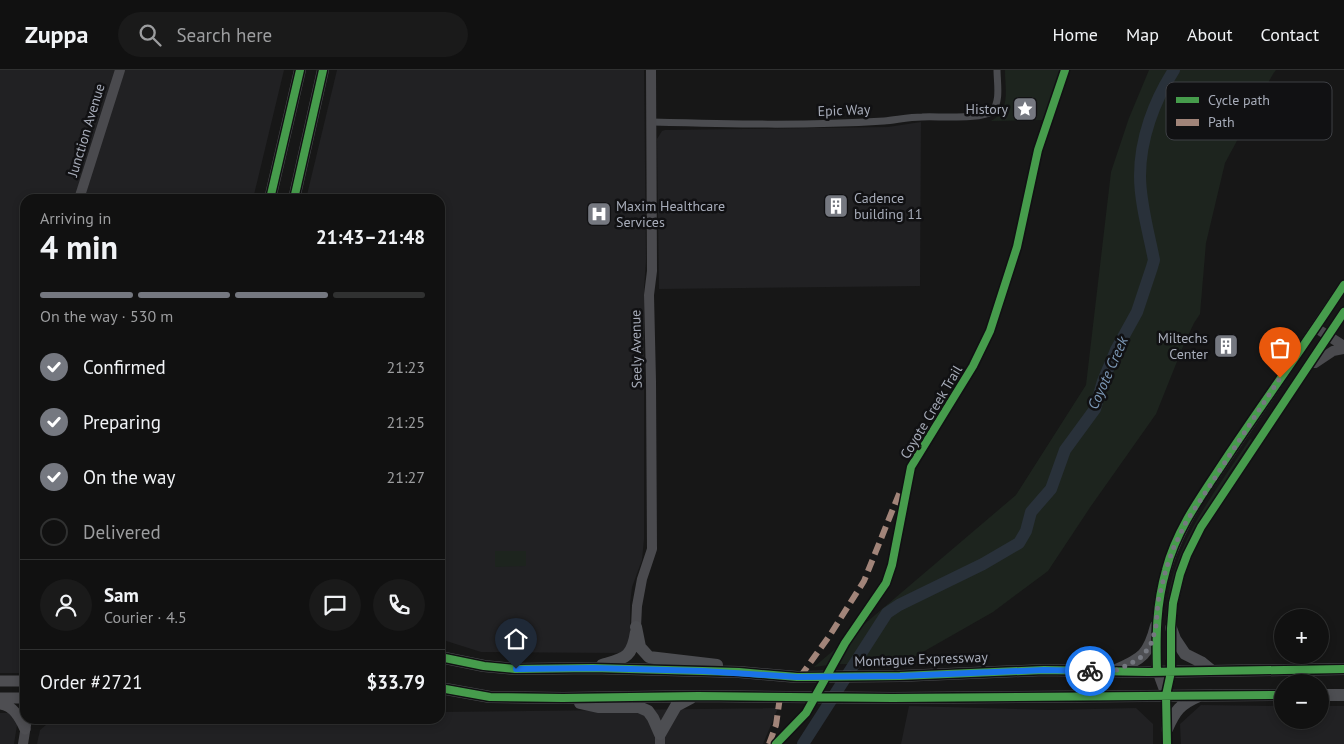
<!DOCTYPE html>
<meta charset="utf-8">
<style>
body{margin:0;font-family:"PT Sans",sans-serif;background:#1a1a1a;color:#f1f3f6;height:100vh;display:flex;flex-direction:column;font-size:19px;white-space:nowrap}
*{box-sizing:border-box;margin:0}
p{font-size:16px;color:#9c9d9f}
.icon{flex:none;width:28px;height:28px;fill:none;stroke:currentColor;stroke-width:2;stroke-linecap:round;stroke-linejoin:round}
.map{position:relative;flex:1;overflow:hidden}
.panel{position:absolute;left:20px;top:124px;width:425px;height:530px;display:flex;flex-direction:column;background:#111;border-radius:15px;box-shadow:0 2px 8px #0003,0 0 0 1px #303131}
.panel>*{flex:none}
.fabs{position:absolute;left:1274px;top:539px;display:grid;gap:10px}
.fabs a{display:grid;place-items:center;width:55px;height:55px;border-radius:50%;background:#111;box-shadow:0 2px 8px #0003,0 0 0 1px #303131;font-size:25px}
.pin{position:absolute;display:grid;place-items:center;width:42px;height:42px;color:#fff;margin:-51px -21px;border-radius:50% 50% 50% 0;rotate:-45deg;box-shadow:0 0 5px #0007}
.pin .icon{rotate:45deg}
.courier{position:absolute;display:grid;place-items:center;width:50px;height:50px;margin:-25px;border:4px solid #1a73e8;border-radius:50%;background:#fff;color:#222;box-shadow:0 1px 6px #0007}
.summary em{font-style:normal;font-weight:700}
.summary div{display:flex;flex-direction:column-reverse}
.summary{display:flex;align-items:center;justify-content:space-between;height:85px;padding:0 20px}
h1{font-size:32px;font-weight:700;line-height:38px}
.bar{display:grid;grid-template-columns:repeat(4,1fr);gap:8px 5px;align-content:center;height:60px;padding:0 20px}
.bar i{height:6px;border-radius:4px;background:#303131}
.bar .active{background:#757880}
.bar p{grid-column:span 4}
.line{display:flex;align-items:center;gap:12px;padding:0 20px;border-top:1px solid #303131}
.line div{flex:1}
.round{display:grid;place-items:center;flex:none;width:52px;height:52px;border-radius:26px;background:#1a1a1a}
ol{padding:0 20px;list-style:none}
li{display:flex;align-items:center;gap:15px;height:55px}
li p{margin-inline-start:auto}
li .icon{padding:5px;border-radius:50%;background:#757880;color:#fff;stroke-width:4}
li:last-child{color:#9c9d9f}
li i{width:28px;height:28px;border:2px solid #303131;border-radius:50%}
header{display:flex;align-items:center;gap:30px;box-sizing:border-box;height:70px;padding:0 25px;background:#111;border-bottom:1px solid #303131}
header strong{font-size:24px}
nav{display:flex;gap:28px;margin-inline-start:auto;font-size:18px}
.search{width:350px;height:45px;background:#1a1a1a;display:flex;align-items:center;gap:12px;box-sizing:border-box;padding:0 18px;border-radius:28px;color:#9c9d9f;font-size:19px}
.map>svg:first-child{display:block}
.built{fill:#212123}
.green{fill:#1d241e}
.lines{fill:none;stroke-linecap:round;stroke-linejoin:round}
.river{stroke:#29313a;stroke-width:12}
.street{stroke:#4b4c50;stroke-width:7}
.secondary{stroke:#4a4a4e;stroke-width:10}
.primary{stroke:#4e4e52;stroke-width:11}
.highway{stroke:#4d4e52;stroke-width:12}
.quiet{stroke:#a18479;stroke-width:6;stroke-dasharray:12 6;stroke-linecap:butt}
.cycleway-casing{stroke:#111113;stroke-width:11}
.cycleway{stroke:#469c4c;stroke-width:8}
.done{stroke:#757880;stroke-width:5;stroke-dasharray:0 9}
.route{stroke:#1a73e8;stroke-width:6}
.labels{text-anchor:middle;stroke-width:5;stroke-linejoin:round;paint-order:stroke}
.poi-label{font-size:14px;fill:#a7acb9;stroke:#111113;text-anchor:end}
.street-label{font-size:14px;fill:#a7acb9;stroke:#111113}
.water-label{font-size:15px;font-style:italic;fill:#7c98b6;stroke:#111113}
.key{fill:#111113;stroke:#3e4045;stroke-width:1}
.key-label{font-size:14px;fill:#a7acb9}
</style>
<header>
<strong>Zuppa</strong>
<div class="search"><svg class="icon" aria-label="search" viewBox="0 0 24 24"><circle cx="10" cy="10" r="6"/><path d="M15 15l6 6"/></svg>Search here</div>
<nav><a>Home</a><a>Map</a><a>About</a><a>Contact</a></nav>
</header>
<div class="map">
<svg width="1344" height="674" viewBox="0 0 1344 674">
<rect width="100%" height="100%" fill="#171717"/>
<path class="built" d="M 0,0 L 284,0 L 253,129 L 25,129 L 25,603 L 0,603 Z
M 337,0 L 644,0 L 646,190 L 644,219 L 644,469 L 642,490 L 632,517 L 630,534 L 630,568 L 624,583 L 481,582 L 440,569 L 440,129 L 306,129 Z
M 921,52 L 920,216 L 659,219 L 657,69 L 662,61 L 665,60 L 888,57 Z
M 1201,635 L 1282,636 L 1282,650 L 1320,650 L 1320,636 L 1344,636 L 1344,674 L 1181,674 L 1180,654 Z
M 909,636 L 1051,640 L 1136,638 L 1153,654 L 1153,674 L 901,674 Z
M 778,638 L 763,674 L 37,674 L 40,660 L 53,649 L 440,649 L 440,642 Z
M 0,643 L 19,643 L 14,674 L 0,674 Z"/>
<path class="green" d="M 1005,0 L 1063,0 L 1044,50 L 991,51 C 1011,40 1005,20 1005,0 Z
M 1149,0 L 1276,0 L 1273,4 L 1225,93 L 1206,173 L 1200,244 L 1194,253 L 1184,274 L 1156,344 L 1091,436 L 1048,501 L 993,542 L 900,595 L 836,594 L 814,597 L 1016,425 L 1086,315 L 1111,102 L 1129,48 Z
M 1250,369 L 1252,370 L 1229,404 L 1224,416 L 1190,470 L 1167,589 L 1165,590 C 1165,565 1165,541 1170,517 C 1182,462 1219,416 1250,369 Z
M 495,481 L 526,481 L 526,496 L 495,497 Z"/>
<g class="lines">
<path class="river" d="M 803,674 L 887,543 L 899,535 L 983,494 L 1019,473 L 1026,461 L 1031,442 L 1051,419 L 1065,380 L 1095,339 L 1103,311 L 1116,280 L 1137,242 L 1152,197 L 1154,190 C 1149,164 1140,133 1140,106 C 1140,69 1154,31 1174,0"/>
<path class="street" d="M 652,52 C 729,54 807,56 884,51 C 896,50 909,47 922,47 C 936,46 983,50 992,41 C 1001,32 997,12 997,0"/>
<path class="secondary" d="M 79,129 L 120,0
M 1316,258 L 1344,276
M 1315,293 L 1333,281 L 1344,279
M 636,557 L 637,536 L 642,509 L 652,479 L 651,311 L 649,225 L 652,201 L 651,0
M 1166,625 C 1163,617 1160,610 1158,603 C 1155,595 1157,585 1157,576 C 1155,519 1170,477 1200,428 L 1344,215
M 660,664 L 660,674
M 23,674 L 27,649
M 1167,674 L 1166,625 L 1171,602 L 1171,558 L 1173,533 L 1180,504 L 1187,485 L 1201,457 L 1344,242"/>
<path class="primary" d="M 0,611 L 25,611
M 0,628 L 25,628
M 0,634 C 13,635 20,648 25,659"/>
<path class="highway" d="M 270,129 L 300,0
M 294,129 L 323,0
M 636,557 L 640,577 L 649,587 L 717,595
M 1171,558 L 1175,569 L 1185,584 L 1201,592 L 1212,601
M 440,587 L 484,596 L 515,599 L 593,598 L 739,602 L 797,607 L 900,606 L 1044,600 L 1148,602 L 1344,599
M 602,595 C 625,588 632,588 636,562
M 1116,600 C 1142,589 1149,584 1156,556
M 440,618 L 490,627 L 563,628 L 698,626 L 893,628 L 1282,625
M 1320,625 L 1344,625
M 580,633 L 598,637 L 639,637 L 648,641 L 653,648 L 660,664
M 1167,659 C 1175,641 1180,634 1199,626
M 660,664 L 676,636 L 691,628"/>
<path class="quiet" d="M 800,607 L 830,565 L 864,511 L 901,419
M 769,674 L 776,655 L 780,627"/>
<defs>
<path id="cycleway" d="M 270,129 L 300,0
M 294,129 L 323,0
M 440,587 L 484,596 L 515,599 L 593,598 L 739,602 L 797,607 L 900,606 L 1044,600 L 1148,602 L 1344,599
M 1157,602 C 1156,566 1156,535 1166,500 C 1177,457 1205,421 1229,384 C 1267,327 1307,272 1344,215
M 440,618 L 490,627 L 563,628 L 698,626 L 893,628 L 1282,625
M 776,674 L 806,643 L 845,573 L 886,513 L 892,495 L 911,397 L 973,296 L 990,261 L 1017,177 L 1038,80 L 1065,0
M 1167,674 L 1166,625 L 1171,602 L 1171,558 L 1173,533 L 1180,504 L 1187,485 L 1201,457 L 1344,242"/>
</defs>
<use href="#cycleway" class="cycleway-casing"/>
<use href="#cycleway" class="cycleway"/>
</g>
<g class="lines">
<path class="done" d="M 1090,601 L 1112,602 L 1130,594 L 1143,586 L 1152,572 L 1156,556 L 1158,532 L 1166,499 L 1173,479 L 1186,452 L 1280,308"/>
<path class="route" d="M 516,599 L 593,598 L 703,601 L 797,607 L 900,606 L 1044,600 L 1090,601"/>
</g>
<defs>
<symbol id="sight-square" viewBox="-11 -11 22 22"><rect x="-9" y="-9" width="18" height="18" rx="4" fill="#757880" stroke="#111113"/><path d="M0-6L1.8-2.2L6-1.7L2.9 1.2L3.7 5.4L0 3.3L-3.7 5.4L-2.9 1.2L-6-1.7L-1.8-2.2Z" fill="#fff"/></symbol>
<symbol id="building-square" viewBox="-11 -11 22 22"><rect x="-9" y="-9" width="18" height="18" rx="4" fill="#757880" stroke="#111113"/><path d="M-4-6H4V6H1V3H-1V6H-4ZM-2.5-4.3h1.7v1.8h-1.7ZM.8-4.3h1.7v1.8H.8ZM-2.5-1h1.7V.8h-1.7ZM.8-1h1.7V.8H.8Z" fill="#fff"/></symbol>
<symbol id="hospital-square" viewBox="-11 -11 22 22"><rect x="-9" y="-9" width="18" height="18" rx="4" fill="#757880" stroke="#111113"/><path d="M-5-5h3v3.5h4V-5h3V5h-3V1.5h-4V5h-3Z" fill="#fff"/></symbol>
</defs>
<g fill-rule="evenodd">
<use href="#sight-square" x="1011" y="25" width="28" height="28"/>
<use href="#building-square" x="822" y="122" width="28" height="28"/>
<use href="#hospital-square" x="585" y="130" width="28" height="28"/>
<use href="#building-square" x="1212" y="262" width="28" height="28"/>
</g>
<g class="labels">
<g class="poi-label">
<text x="1008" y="44">History</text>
<text x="854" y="133" text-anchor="start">Cadence<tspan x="854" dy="16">building 11</tspan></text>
<text x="616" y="141" text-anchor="start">Maxim Healthcare<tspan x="616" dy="16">Services</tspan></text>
<text x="1208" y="273">Miltechs<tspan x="1208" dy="16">Center</tspan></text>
</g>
<g class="street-label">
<text transform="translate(844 40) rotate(-2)" y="5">Epic Way</text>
<text transform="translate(86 60) rotate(-73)" y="5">Junction Avenue</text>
<text transform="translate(636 279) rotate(-91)" y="5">Seely Avenue</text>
<text transform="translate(931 342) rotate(-59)" y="5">Coyote Creek Trail</text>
<text transform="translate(921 589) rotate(-2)" y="5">Montague Expressway</text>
</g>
<g class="water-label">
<text transform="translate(1108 303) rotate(-66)" y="5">Coyote Creek</text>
</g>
</g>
<rect x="1166" y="12" width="166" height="58" rx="8" class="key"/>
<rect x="1176" y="27" width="23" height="6" fill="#469c4c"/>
<rect x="1176" y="49" width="23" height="7" fill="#a18479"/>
<g class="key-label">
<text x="1208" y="35">Cycle path</text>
<text x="1208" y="57">Path</text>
</g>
</svg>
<div class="fabs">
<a>+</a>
<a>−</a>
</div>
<div class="pin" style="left:1280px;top:308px;background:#ea580c"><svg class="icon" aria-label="bag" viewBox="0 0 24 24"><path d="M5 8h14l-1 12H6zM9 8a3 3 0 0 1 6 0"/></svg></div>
<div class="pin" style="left:516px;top:599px;background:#1f2937"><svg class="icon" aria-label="home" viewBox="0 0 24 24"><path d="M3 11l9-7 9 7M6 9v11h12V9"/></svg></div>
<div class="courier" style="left:1090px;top:601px"><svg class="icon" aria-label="bike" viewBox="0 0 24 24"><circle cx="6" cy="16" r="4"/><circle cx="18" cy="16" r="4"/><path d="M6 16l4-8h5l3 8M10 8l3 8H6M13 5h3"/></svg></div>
<section class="panel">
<div class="summary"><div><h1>4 min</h1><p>Arriving in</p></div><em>21:43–21:48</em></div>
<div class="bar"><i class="active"></i><i class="active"></i><i class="active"></i><i></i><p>On the way · 530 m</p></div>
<ol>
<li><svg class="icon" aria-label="check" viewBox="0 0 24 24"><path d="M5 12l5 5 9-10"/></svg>Confirmed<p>21:23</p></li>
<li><svg class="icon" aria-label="check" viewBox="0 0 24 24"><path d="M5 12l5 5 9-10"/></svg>Preparing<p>21:25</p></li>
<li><svg class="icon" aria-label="check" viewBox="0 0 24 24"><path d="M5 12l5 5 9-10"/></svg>On the way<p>21:27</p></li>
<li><i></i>Delivered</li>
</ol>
<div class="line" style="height:90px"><a class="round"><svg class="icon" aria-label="person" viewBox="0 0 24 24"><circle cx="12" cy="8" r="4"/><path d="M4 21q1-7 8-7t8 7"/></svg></a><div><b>Sam</b><p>Courier · 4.5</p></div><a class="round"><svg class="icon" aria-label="chat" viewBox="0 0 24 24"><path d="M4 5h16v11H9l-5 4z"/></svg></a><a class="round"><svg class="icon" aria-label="phone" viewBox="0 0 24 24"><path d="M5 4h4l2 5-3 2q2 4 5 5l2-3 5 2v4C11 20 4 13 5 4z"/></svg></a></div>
<div class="line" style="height:65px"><div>Order #2721</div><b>$33.79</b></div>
</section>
</div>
